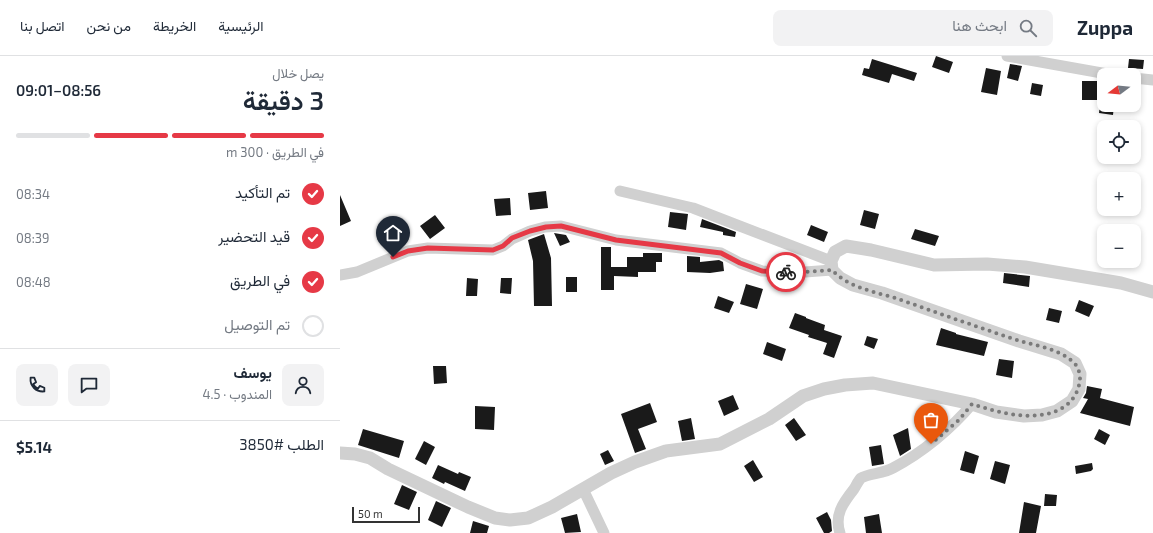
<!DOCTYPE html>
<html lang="ar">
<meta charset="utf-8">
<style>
body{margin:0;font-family:"Exo 2",Vazirmatn,sans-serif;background:#f2f2f3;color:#1f2937;direction:rtl;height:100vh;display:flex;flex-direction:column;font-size:15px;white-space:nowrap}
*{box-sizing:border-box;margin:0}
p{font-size:13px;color:#747a83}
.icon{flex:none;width:22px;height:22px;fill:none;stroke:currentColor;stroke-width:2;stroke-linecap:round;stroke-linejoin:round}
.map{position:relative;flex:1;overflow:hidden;direction:ltr}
.side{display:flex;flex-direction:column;background:#fff;width:340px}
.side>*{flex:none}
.needle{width:26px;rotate:254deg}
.controls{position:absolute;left:757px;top:12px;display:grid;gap:8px}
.controls a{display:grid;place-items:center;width:44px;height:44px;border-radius:8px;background:#fff;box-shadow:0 2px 6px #0003;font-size:20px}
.scale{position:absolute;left:12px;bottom:10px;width:68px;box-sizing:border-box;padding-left:4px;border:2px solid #333;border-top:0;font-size:11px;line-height:14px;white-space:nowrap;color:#333;-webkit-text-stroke:3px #fff;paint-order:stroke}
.pin{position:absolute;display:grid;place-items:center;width:34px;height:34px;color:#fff;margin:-41px -17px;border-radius:50% 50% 50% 0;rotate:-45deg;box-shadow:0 0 4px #0007}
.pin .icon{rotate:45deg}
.courier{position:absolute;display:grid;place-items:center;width:40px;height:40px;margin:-20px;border:3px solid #e63946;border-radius:50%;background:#fff;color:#222;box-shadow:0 1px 5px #0007}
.overview em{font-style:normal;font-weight:600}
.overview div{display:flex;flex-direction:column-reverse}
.overview{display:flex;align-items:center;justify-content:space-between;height:68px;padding:0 16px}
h1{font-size:26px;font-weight:600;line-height:30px}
.bar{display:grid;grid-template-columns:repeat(4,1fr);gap:6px 4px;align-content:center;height:48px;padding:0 16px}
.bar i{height:5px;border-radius:3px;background:#e0e1e3}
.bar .selected{background:#e63946}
.bar p{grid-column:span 4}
.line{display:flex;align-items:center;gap:10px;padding:0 16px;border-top:1px solid #e0e1e3}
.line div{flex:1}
.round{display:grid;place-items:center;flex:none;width:42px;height:42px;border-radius:8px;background:#f2f2f3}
ol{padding:0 16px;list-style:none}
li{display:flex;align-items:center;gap:12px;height:44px}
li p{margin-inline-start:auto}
li .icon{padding:4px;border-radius:50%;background:#e63946;color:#fff;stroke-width:4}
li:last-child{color:#747a83}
li i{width:22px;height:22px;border:2px solid #e0e1e3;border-radius:50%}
header{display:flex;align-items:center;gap:24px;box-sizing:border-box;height:56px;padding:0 20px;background:#fff;border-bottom:1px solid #e0e1e3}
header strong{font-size:19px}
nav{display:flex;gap:22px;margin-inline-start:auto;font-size:14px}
.search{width:280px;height:36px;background:#f2f2f3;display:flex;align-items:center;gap:10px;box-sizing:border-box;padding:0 14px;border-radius:8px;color:#747a83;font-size:15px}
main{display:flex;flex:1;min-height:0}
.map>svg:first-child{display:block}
.building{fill:#1a1a1a}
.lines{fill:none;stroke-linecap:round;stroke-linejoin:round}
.minor{stroke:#d0d0d0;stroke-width:11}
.tertiary{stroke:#d0d0d0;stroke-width:13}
.done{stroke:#7a7a7a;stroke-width:4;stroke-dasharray:0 7.2}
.route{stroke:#e63946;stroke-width:5}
</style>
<header>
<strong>Zuppa</strong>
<div class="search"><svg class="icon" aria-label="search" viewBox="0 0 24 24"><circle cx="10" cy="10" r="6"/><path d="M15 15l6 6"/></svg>ابحث هنا</div>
<nav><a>الرئيسية</a><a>الخريطة</a><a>من نحن</a><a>اتصل بنا</a></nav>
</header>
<main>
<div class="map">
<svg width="813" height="477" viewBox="0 0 813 477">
<rect width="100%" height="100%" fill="#fff"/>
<path class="building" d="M 596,0 L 613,6 L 609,17 L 592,11 Z
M 532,3 L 577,17 L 574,25 L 552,18 L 549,27 L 522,19 L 524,12 L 529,13 Z
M 789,3 L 804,4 L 803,13 L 788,12 Z
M 670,8 L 682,10 L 678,25 L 667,22 Z
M 646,12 L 661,15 L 657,39 L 641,36 Z
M 742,25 L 759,25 L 759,44 L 742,44 Z
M 692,27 L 703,29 L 701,40 L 690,38 Z
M 760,48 L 764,49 L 774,49 L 773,59 L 759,57 Z
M 206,135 L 208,152 L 190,154 L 188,137 Z
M 0,139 L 11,165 L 0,170 Z
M 170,142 L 171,159 L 156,160 L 154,143 Z
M 524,154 L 539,158 L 535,173 L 520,169 Z
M 330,156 L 348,158 L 346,174 L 328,171 Z
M 95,159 L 105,172 L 90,183 L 80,170 Z
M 362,163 L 396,176 L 395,181 L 383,179 L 383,176 L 360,171 Z
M 471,169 L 488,176 L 484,186 L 467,179 Z
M 575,173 L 599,180 L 595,190 L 571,183 Z
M 214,177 L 226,179 L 230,186 L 220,190 Z
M 204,178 L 211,202 L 212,250 L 194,250 L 193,205 L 188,184 Z
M 261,191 L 271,191 L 271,211 L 287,211 L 287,201 L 303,201 L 303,197 L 322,197 L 322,206 L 316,206 L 316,216 L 298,216 L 298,221 L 274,220 L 274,234 L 261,234 Z
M 347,200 L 360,201 L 360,206 L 379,204 L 383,206 L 384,215 L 370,217 L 347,216 Z
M 664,217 L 690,220 L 689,231 L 663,227 Z
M 226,221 L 237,221 L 237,236 L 226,236 Z
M 127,222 L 138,223 L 137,240 L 126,240 Z
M 161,222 L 172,222 L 171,238 L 160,237 Z
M 406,228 L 423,233 L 417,253 L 400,248 Z
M 378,240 L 394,246 L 389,257 L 374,252 Z
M 739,244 L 754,250 L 749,261 L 735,255 Z
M 709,252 L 722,255 L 719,267 L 706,264 Z
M 455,257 L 466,261 L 466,262 L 485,269 L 484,274 L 502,280 L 494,302 L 483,298 L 487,287 L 468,281 L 469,279 L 449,272 Z
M 601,272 L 616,277 L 616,278 L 648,286 L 644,300 L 596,289 Z
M 527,280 L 538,283 L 534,293 L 524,289 Z
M 427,286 L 446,293 L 442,305 L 423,298 Z
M 659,303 L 674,305 L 672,322 L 656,319 Z
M 93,310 L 106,310 L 107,327 L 94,328 Z
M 747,330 L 762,333 L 760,342 L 794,351 L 790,370 L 740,357 L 748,343 L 743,342 L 746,337 Z
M 393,339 L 399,353 L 384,360 L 378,345 Z
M 310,347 L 317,366 L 298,373 L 306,393 L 295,397 L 281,358 Z
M 135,350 L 155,351 L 154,374 L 135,373 Z
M 351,362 L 355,383 L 342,385 L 338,365 Z
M 454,362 L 466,379 L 456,385 L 445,369 Z
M 568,372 L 571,393 L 560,400 L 553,379 Z
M 23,373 L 64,385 L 59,402 L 18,389 Z
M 759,373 L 770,379 L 765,389 L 754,383 Z
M 84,385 L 95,391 L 86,409 L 75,403 Z
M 541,389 L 544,408 L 532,410 L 529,391 Z
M 268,394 L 274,405 L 265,409 L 260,398 Z
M 625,395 L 639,400 L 634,418 L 620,414 Z
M 413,404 L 423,421 L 414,426 L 404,410 Z
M 655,405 L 670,409 L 665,428 L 650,423 Z
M 752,407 L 753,413 L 751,415 L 736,418 L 735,410 Z
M 98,409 L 118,418 L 119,416 L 131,421 L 125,435 L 105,426 L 104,428 L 92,422 Z
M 62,429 L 77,436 L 69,454 L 54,448 Z
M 705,438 L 717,439 L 716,450 L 704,450 Z
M 96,445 L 111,452 L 102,471 L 88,464 Z
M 684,446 L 701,450 L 696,477 L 679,477 Z
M 487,456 L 491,464 L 492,475 L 489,477 L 484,477 L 476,462 Z
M 237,458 L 241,476 L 225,477 L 221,462 Z
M 539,458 L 542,477 L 526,477 L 524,461 Z
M 133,465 L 149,470 L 147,477 L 130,477 Z"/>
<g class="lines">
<path class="minor" d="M 667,0 L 773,19
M 794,22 L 813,24
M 280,135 L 353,152 L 491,205
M 0,219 L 17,216 L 68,195 L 88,192 L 153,194 L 163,190 L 172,183 L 190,175 L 205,171 L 221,170 L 276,184 L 381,197 L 400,207 L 422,215 L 465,216 L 492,214
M 243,433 L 264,477
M 500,477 C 494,459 503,447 514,433 C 516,430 518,425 521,422 C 527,418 545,417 553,412 C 582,397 611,373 632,348"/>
<path class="tertiary" d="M 0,397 L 15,398 L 30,402 L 48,413 L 128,451 L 155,462 L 170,464 L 188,462 L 212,451 L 271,417 L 295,406 L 326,395 L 380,388 L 429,363 L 463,340 L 484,333 L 505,329 L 533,327 L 632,348 L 656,356 L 684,360 L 702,359 L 717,355 L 732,345 L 739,333 L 740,318 L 735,307 L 721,298 L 679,285 L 542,237 L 513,229 L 500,222 L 492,214 L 491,205 L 495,196 L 506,190 L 531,194 L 594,209 L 647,208 L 685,211 L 781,227 L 813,236"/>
</g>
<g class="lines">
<path class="done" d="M 446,216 L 465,216 L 492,214 C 510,233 538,236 561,244 C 601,258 640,272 680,285 C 698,290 719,293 733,306 C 738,310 740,317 740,323 C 738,345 722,356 701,359 C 677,362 655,355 632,348 L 619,364 L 591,388"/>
<path class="route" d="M 53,201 L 68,195 L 88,192 L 153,194 L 163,190 L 172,182 L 190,175 L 206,171 L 221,170 L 276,184 L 381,197 L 400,207 L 422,215 L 446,216"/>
</g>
</svg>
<div class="controls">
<a><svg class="needle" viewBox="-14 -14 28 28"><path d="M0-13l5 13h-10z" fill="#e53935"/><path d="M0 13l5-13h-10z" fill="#747a83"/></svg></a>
<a><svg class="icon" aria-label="locate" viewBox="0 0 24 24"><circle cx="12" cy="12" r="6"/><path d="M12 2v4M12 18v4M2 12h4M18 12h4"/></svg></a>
<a>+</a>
<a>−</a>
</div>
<div class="scale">50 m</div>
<div class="pin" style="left:591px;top:388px;background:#ea580c"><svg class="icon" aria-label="bag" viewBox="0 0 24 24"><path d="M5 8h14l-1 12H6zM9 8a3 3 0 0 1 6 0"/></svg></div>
<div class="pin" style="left:53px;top:201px;background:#1f2937"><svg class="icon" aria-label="home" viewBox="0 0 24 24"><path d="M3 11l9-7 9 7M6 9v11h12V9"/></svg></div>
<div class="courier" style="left:446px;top:216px"><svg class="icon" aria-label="bike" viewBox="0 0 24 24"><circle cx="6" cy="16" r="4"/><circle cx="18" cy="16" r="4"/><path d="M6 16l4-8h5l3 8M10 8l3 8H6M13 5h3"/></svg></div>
</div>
<section class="side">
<div class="overview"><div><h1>3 دقيقة</h1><p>يصل خلال</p></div><em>08:56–09:01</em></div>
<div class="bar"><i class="selected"></i><i class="selected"></i><i class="selected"></i><i></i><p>في الطريق · 300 m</p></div>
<ol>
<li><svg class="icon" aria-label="check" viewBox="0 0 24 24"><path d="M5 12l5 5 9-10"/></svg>تم التأكيد<p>08:34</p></li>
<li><svg class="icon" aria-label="check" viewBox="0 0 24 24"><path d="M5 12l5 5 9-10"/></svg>قيد التحضير<p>08:39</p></li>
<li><svg class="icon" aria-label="check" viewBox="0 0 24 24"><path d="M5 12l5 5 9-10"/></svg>في الطريق<p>08:48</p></li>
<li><i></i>تم التوصيل</li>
</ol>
<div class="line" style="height:72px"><a class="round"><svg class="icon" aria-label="person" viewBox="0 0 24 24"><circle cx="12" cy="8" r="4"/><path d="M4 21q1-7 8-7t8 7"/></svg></a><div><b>يوسف</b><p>المندوب · 4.5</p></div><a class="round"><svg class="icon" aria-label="chat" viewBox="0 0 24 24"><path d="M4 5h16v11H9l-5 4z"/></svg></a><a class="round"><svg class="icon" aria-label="phone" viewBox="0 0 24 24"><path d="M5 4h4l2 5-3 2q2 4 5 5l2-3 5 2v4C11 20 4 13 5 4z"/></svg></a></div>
<div class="line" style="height:52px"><div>الطلب #3850</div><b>$5.14</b></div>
</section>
</main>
